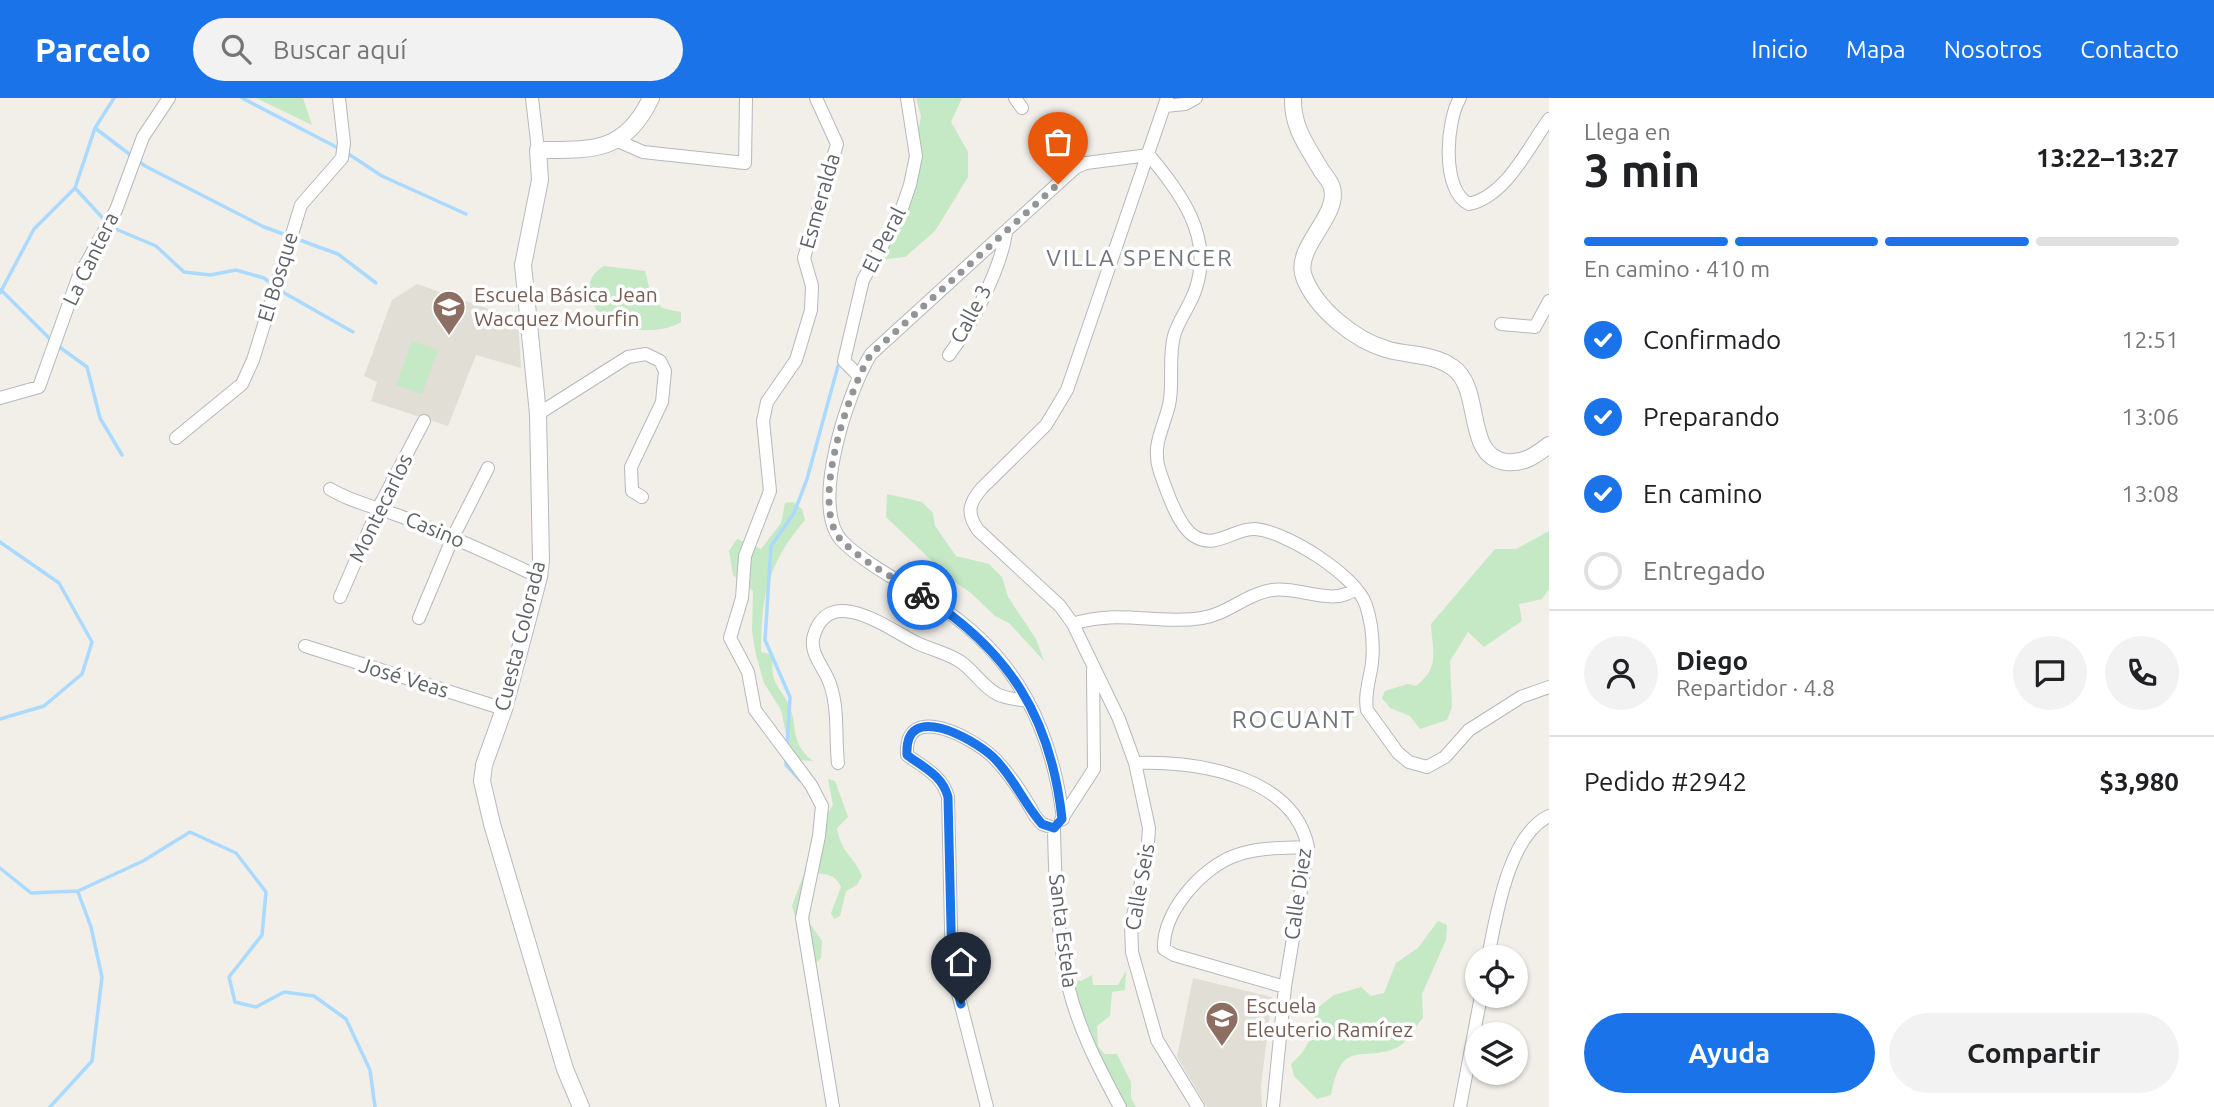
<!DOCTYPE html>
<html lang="es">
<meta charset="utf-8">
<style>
body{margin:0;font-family:Ubuntu,sans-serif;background:#f2f2f2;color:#202124;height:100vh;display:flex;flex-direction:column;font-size:26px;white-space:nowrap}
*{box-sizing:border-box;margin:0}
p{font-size:23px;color:#757577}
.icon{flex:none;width:38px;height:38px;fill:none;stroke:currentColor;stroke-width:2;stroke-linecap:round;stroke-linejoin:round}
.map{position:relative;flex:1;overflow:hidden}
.details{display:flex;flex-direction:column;background:#fff;width:665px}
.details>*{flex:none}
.controls{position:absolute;left:1465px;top:847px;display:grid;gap:14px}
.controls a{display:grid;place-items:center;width:63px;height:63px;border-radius:50%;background:#fff;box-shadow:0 2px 5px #0004;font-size:35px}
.pin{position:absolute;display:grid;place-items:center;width:60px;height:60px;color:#fff;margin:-72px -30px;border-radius:50% 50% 50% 0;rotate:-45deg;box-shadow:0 0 7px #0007}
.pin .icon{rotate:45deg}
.courier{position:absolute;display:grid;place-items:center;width:70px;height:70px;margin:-35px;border:5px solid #1a73e8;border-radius:50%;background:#fff;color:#222;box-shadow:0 2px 9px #0007}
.headline em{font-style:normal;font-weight:700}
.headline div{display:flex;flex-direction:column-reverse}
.headline{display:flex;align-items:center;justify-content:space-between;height:119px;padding:0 35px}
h1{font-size:46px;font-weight:700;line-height:52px}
.bar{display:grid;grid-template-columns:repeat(4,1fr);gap:10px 7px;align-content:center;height:84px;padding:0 35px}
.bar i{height:9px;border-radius:5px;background:#e0e0e0}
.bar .current{background:#1a73e8}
.bar p{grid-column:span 4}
.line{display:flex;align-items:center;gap:18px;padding:0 35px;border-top:2px solid #e0e0e0}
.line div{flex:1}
.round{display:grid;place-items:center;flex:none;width:74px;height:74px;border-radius:37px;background:#f2f2f2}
ol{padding:0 35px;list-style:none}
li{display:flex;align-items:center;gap:21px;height:77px}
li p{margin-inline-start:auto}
li .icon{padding:7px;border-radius:50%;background:#1a73e8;color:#fff;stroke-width:4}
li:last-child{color:#757577}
li i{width:38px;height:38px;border:4px solid #e0e0e0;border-radius:50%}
.action{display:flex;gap:14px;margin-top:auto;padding:14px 35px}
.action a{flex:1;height:80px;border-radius:42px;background:#1a73e8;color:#fff;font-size:28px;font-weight:700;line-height:80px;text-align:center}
.action a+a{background:#f2f2f2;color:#202124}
header{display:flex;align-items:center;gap:42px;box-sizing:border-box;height:98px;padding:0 35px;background:#1a73e8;color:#fff}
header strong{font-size:33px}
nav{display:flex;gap:38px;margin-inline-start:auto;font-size:24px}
.search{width:490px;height:63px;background:#f2f2f2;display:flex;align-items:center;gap:18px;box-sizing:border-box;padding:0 24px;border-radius:38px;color:#757577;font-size:26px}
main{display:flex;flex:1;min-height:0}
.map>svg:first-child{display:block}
.education{fill:#e1ded6}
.green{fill:#c5e8c5}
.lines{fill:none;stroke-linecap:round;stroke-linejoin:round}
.stream{stroke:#aadaff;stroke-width:3.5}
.street-casing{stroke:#b5b8bc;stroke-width:14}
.secondary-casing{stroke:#b6babf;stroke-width:18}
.street{stroke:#fff;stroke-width:12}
.secondary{stroke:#fff;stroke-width:16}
.done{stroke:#929495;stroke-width:7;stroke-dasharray:0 12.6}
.route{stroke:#1a73e8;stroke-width:9}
.labels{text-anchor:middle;stroke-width:7;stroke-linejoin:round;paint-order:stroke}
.street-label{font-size:21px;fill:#5f6368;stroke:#fff}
.education-label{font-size:21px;fill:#785e54;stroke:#fff;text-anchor:start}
.neighbourhood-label{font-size:23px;letter-spacing:2px;fill:#70757a;stroke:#fff}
.quarter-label{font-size:24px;letter-spacing:2px;fill:#70757a;stroke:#fff}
</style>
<header>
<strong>Parcelo</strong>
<div class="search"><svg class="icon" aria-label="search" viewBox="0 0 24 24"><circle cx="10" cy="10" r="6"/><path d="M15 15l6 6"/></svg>Buscar aquí</div>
<nav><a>Inicio</a><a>Mapa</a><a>Nosotros</a><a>Contacto</a></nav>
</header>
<main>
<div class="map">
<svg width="1549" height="1009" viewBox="0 0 1549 1009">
<rect width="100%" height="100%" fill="#f1efe8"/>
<path class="education" d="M 417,186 L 518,221 L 521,270 L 476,257 L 448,328 L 371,303 L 377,284 L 364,278 L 392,202 Z
M 1193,880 L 1272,899 L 1261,988 L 1262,1009 L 1207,1009 L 1177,959 Z"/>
<path class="green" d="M 256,0 L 303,0 L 312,27 Z
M 916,0 L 962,0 L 951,24 L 968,54 L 968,79 L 935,133 L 905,159 L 879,162 L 905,112 L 921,18 Z
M 604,168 L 645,173 L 651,197 L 662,210 L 681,214 L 681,224 C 655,240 594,234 590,195 C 588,182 593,175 604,168 Z
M 412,243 L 438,252 L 422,296 L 396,287 Z
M 887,396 L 922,404 L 933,415 L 935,428 L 956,458 L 989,466 L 1002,479 L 1008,499 L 1036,541 L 1044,563 L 1009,525 L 995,518 L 971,495 L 952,482 L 886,419 Z
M 793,404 L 802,411 L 805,422 C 768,465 761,499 761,554 L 773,557 C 770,584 776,584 787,603 C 800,627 787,642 813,663 L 800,662 L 788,645 L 781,612 L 764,585 L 756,557 L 752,533 L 753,493 L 733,477 L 729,453 L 737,441 L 761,451 L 781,425 L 785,405 Z
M 1549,433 L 1549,491 L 1542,501 L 1519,506 L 1522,523 L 1484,549 L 1468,534 L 1450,563 L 1452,609 L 1447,622 L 1420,631 L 1410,618 L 1390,610 L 1382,600 L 1385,593 L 1408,586 L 1416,588 C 1441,569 1432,552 1431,526 L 1495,451 L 1516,451 Z
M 828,681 L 835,683 L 848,719 L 837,730 C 841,755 854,758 862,778 L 857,787 L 846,793 L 840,818 L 834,821 L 831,815 L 841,789 C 836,777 828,776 815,775 L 809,824 L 822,843 L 821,860 L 811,870 L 792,808 L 824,721 L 833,707 Z
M 1438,823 L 1447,827 L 1446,842 L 1422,896 L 1423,920 C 1414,929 1409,943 1398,949 C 1364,966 1342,937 1331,997 L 1317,1001 L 1294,978 L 1291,966 C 1310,950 1314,934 1316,911 L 1334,897 L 1361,889 L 1371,898 L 1384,895 L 1396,865 L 1418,850 Z
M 1063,844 L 1073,853 L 1071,882 L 1081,883 L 1092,877 L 1093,887 L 1118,887 L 1126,873 L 1125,892 L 1112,894 L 1110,918 L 1097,928 L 1098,948 L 1104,956 L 1117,956 L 1131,984 L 1131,1000 L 1136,1009 L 1120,1009 L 1085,953 Z"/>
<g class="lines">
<path class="stream" d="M 242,0 L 340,51
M 95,30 L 145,68 L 264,129 L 338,156 L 376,185
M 347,55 L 382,78 L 466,116
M 75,90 L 111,129 L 156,148 L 184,174 L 210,177 L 236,172 L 264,180 L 273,187
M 1,192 L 52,243
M 279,192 L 353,234
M 0,195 L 34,131 L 75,90 L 95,30 L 114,0
M 58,248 L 87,269 L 100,320 L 122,357
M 0,444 L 59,485 L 92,544 L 82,576 L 44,608 L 0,621
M 787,649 L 790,599 L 765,542 L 771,448 L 794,415 L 807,381 L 838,268
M 786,661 L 786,667 L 800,682
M 0,770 L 31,795 L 78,793 L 143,763 L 190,734 L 236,755 L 266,794 L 262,837 L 229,879 L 235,904 L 256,909 L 284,894 L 314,898 L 346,921 L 370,972 L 375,1009
M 50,1009 L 92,963 L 102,879 L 91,829 L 78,794"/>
<defs>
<path id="street" d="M 532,0 L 538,52
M 816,0 L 837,46 L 804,160 L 812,188 L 811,212 L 796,262 L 767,304 L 763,323 L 770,393 L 745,458 L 742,500 L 730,540 L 748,574 L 755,612 L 811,687 L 822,708 L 819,738 L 802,820 L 833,1009
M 1015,0 L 1022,10
M 1167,0 L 1067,292 L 1046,327 L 982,390 C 969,405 966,415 978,432 L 1060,508 L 1073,526 L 1119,621 L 1135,665 L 1149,730 L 1147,760 L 1131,826 L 1132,854 L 1157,942 L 1198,1009
M 1460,0 C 1446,23 1441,93 1469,106 C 1506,98 1528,50 1549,21
M 1165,8 L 1185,6 L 1196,0
M 618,43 L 643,54 L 745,65 L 746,0
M 1149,57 C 1181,96 1213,138 1196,190 C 1191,207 1178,222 1174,238 C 1168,260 1174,285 1169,307 C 1163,332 1151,348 1160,374 C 1166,391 1178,428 1194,438 C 1216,452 1234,430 1255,431 C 1285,433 1356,477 1366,507 C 1372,526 1374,545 1372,565 C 1370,581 1364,596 1367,612 L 1398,655 L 1409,664 L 1427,669 L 1445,659 L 1469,632 L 1521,599 L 1549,589
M 1501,226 L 1535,229 L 1549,203
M 949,257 C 972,226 1000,173 1006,135
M 858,277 L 844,263 L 863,182 L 900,116 L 910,87 L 916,58 L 907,0
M 0,300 L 39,289 L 78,180 L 116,112 L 143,39 L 169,0
M 538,316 L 628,259 L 646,256 L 660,263 L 665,273 L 662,304 L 631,369 L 632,393 L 642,399
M 176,340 L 242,286 L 253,262 L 301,107 L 342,60 L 344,45 L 339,0
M 330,391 C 353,405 380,410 405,420 C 451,438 495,458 539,479
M 340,499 L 379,409 L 424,323
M 419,520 L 453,439 L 488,370
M 1073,526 C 1116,511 1159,527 1202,520 C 1228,516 1246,496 1272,492 C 1299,488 1333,509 1355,491
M 305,548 L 504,611
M 838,665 C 835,639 839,612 830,586 C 825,570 808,555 814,537 C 830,485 890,532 917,545 C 932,552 948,555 961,564 C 974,573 983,589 997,596 C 1006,601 1018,601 1028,603
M 1135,665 C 1196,663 1293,677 1308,749 L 1285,889 L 1273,1009
M 1063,721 C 1052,631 1017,559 939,508 C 913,491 862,464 842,443 C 809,408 849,291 871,256 L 1075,70 L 1086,65 L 1149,57
M 1061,722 L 1094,671 L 1093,572
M 1054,730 C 1055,784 1057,839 1069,891 C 1079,932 1100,972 1120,1009
M 1488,859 C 1496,820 1508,737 1549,718
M 1285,889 L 1174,857 L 1164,851 C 1162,814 1203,768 1237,757 C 1259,749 1285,750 1308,749
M 987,1009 L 952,872 L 948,699 C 942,677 924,670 907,657 C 904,602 973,640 993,659 C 1009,675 1024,698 1035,718 L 1042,726 L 1054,730
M 1460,1009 L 1481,898"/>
<path id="secondary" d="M 1293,0 C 1292,29 1307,48 1321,72 C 1325,78 1331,84 1332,90 C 1340,118 1293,150 1304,179 C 1316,211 1355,242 1386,251 C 1408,258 1432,255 1452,269 C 1484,290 1463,358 1506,364 C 1524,366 1536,357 1549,347
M 581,1009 L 565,971 L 492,726 L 482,683 L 484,667 L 504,611 L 539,479 L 541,462 L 538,316 L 523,167 L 540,82 L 538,52 C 592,52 625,55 651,0"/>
</defs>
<use href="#street" class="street-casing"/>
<use href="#secondary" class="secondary-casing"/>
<use href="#street" class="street"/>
<use href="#secondary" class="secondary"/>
</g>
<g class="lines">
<path class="done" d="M 922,497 C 896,481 864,465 842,443 C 808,410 849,291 871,256 L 1058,86"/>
<path class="route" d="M 922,497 C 1009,552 1051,619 1062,721 L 1054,730 L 1042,726 C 1024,706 1013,678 993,659 C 972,640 904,602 907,657 C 924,670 942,677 948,699 L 952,872 L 961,906"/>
</g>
<defs>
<symbol id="school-pin" viewBox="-11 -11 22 30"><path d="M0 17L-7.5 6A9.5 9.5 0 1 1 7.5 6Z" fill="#8d6e63" stroke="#fff"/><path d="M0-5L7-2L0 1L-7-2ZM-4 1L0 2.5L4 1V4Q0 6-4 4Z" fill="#fff"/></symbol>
</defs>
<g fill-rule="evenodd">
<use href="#school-pin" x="430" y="190" width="38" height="52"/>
<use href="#school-pin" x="1203" y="901" width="38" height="52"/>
</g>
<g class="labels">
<g class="street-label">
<text transform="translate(820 103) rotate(-74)" y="7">Esmeralda</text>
<text transform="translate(884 142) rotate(-63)" y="7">El Peral</text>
<text transform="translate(91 161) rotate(-64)" y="7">La Cantera</text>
<text transform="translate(278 179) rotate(-73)" y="7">El Bosque</text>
<text transform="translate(971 216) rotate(-62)" y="7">Calle 3</text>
<text transform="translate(381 410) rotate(-64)" y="7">Montecarlos</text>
<text transform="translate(435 432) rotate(23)" y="7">Casino</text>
<text transform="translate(520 538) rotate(-76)" y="7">Cuesta Colorada</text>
<text transform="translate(404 580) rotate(17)" y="7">José Veas</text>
<text transform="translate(1140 789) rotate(-80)" y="7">Calle Seis</text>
<text transform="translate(1298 796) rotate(-82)" y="7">Calle Diez</text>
<text transform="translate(1063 833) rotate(83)" y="7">Santa Estela</text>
</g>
<g class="education-label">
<text x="474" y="204">Escuela Básica Jean<tspan x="474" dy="24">Wacquez Mourfin</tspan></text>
<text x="1246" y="915">Escuela<tspan x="1246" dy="24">Eleuterio Ramírez</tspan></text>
</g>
<g class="neighbourhood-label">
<text x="1140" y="168">VILLA SPENCER</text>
</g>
<g class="quarter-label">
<text x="1294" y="630">ROCUANT</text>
</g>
</g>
</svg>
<div class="controls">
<a><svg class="icon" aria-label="locate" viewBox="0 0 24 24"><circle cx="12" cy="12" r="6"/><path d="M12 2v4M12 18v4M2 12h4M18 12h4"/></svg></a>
<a><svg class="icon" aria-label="layers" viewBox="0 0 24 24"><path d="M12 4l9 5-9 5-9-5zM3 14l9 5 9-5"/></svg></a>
</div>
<div class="pin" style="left:1058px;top:86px;background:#ea580c"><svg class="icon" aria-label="bag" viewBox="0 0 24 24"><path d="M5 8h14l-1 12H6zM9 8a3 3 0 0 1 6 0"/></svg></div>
<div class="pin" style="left:961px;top:906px;background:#1f2937"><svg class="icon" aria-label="home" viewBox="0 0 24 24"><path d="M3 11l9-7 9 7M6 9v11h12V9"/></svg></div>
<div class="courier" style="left:922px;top:497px"><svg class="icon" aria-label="bike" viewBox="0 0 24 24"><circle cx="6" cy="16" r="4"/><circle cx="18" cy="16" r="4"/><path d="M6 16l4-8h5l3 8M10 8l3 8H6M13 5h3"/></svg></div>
</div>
<section class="details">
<div class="headline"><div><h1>3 min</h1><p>Llega en</p></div><em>13:22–13:27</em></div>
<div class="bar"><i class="current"></i><i class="current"></i><i class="current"></i><i></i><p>En camino · 410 m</p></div>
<ol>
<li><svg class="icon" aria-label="check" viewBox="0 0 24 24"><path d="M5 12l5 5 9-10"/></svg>Confirmado<p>12:51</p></li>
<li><svg class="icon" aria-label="check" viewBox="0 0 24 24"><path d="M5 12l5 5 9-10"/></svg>Preparando<p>13:06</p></li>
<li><svg class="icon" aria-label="check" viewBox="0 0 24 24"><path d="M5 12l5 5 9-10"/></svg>En camino<p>13:08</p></li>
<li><i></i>Entregado</li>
</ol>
<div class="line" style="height:126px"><a class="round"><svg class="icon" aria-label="person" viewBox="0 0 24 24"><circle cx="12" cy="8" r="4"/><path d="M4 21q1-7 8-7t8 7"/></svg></a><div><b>Diego</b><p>Repartidor · 4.8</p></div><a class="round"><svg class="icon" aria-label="chat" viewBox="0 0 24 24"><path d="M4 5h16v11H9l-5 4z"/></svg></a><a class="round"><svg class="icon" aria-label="phone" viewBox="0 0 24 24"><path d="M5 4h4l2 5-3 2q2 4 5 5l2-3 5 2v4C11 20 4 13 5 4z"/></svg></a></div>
<div class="line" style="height:91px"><div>Pedido #2942</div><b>$3,980</b></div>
<div class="action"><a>Ayuda</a><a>Compartir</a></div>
</section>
</main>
